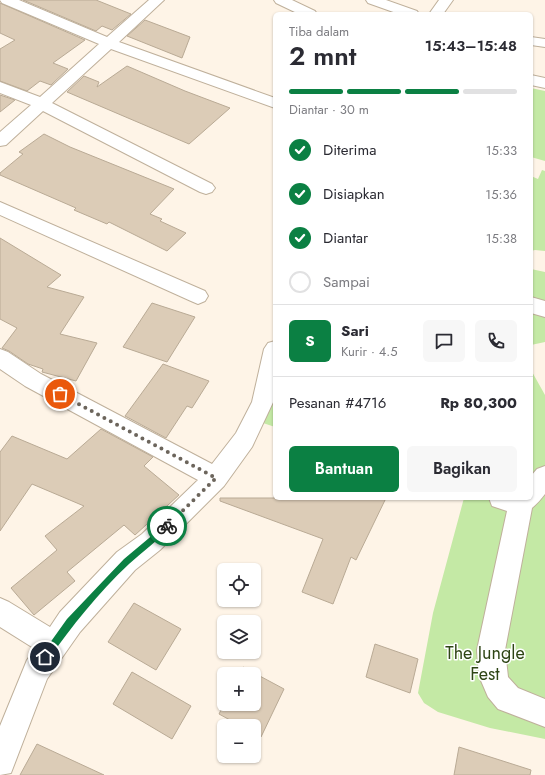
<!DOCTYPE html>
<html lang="id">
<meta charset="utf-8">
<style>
body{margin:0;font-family:Jost,sans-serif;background:#f7f7f7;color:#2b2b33;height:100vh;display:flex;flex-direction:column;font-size:15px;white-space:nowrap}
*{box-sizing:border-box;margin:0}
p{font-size:13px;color:#7c7c81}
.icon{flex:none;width:22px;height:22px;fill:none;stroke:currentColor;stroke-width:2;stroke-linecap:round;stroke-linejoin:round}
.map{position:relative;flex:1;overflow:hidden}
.side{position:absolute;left:273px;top:12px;width:260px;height:488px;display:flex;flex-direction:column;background:#fff;border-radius:6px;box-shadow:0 1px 3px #0004}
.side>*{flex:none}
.controls{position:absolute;left:217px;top:563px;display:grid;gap:8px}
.controls a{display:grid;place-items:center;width:44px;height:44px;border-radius:6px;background:#fff;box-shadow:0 1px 3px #0004;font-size:20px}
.pin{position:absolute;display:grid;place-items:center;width:34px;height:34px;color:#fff;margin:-17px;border:2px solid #fff;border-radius:50%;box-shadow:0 1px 4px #0007}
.courier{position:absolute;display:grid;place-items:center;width:40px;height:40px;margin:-20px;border:3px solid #0b8043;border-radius:50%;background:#fff;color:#222;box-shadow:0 1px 5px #0007}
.overview em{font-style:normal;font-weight:600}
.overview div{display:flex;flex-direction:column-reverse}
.overview{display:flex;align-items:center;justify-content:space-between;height:68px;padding:0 16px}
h1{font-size:26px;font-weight:600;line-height:30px}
.bar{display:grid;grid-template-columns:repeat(4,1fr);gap:6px 4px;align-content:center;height:48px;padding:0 16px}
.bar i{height:5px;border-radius:3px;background:#e1e1e2}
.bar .active{background:#0b8043}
.bar p{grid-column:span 4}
.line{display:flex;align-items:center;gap:10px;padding:0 16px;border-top:1px solid #e1e1e2}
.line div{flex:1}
.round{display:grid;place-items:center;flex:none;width:42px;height:42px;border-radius:6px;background:#f7f7f7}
ol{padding:0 16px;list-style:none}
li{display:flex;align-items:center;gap:12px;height:44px}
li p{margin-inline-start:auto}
li .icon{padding:4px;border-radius:50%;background:#0b8043;color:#fff;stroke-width:4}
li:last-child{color:#7c7c81}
li i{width:22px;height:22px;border:2px solid #e1e1e2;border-radius:50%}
.action{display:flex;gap:8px;margin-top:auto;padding:8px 16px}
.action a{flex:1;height:46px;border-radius:6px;background:#0b8043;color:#fff;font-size:16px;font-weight:600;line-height:46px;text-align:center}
.action a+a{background:#f7f7f7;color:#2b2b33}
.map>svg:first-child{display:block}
.green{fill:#c4e9a5}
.building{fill:#dcccb7;stroke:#b9aa95}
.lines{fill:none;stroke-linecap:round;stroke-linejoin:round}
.minor-casing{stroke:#bfb09b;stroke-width:2}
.minor{fill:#fff;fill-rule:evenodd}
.route{fill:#0b8043}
.done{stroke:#6c655c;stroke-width:4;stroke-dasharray:0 7.2}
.labels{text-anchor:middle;stroke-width:3;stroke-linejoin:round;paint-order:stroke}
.near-park-label{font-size:18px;fill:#2e4515;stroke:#fff}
</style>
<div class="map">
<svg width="545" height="775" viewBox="0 0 545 775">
<rect width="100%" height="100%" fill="#fef4e7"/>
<path class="green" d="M 531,88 L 545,91 L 545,161 L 531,157 Z
M 542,170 L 545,171 L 545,251 L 535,250 L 531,251 L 531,176 L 538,179 Z
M 531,269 L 545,272 L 545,342 L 531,345 Z
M 531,370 L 545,395 L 545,739 L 490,728 L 438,712 L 424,703 L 418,693 L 433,613 L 464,498 L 531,498 Z
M 275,375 L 275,427 L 257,421 Z"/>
<path class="building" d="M 23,0 L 96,0 L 131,14 L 112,30 L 102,26 L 96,31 Z
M 0,3 L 85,40 L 53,63 L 68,69 L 51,85 L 40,81 L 27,91 L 0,81 L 0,49 L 15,40 L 0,33 Z
M 145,20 L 190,37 L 182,58 L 127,36 Z
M 127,66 L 185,91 L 230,108 L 189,144 L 67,92 L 84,76 L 99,82 L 97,87 Z
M 0,95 L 15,100 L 0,112 Z
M 44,134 L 70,147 L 174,189 L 150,214 L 162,219 L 160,221 L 186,233 L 167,251 L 109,222 L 107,224 L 74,210 L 76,208 L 0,175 L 0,173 L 23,154 L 19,152 Z
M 0,238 L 61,275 L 47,287 L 84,297 L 60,334 L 97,343 L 76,381 L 42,372 L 43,369 L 28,364 L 9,351 L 2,348 L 17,328 L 0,319 Z
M 152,303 L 195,317 L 167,362 L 123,347 Z
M 163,364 L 209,381 L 192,408 L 187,406 L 166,438 L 125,416 Z
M 101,429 L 153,457 L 144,466 L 179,495 L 135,535 L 124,525 L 67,572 L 75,581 L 34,615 L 11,588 L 57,550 L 45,536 L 84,506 L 32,484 L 0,531 L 0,452 L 12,436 L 67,459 Z
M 220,498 L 386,498 L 356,560 L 351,557 L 333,604 L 302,592 L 323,539 L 220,501 Z
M 134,603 L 181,629 L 156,670 L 108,642 Z
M 375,644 L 418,659 L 410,693 L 366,677 Z
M 243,667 L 284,689 L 261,737 L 254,733 L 254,726 L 241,726 L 219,714 L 224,704 L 254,704 L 254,674 L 240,674 Z
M 132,672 L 191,706 L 172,739 L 113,704 Z
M 37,744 L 104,775 L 20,775 Z
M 459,747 L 531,770 L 530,775 L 454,775 Z"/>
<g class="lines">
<defs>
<path id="minor" d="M 0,0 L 19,0 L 107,37 L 149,0 L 164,0 L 119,42 L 275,98 L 275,108 L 111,49 L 52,103 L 212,184 L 215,188 L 212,192 L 206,194 L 200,192 L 43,111 L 6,145 L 0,146 L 0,132 L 31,105 L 0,93 L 0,82 L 40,97 L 99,44 L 2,3 Z
M 274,0 L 292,0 L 315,11 L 317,14 L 299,14 L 276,3 Z
M 366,0 L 386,0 L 417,11 L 419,14 L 399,14 L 368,3 Z
M 439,0 L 453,0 L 443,14 L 429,14 Z
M 531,37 L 545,39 L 545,47 L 531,45 Z
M 531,75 L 545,78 L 545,88 L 531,85 Z
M 0,202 L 205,291 L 208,296 L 205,301 L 198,304 L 191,301 L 0,215 Z
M 531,297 L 545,301 L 545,317 L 531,313 Z
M 275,341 L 275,398 L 252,447 L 224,486 L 160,550 L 135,570 L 80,632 L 47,679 L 11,773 L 0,775 L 0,726 L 27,660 L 35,649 L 0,627 L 0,598 L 9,602 L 50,627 L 60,612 L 117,552 L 142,534 L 198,480 L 25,386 L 0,369 L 0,349 L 8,352 L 41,374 L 212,464 L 236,433 L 252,402 L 264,349 L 268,343 Z
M 545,466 L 545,494 C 541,499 537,504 532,508 L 505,650 L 508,677 L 518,688 L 545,699 L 545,727 L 498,709 L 488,697 L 479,676 L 477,650 L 507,511 L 492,506 L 489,498 L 531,498 L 531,476 L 537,469 Z"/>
</defs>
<use href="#minor" class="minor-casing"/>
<use href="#minor" class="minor"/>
</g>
<path class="route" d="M 167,523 L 170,524 L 170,528 C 157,541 142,552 129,564 C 98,593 72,626 48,660 L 42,660 L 42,654 L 67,619 L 124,559 Z"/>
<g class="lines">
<path class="done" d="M 60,394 L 216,478 L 167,526"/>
</g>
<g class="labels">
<g class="near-park-label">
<text x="485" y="659">The Jungle<tspan x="485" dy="21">Fest</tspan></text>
</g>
</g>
</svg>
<div class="controls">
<a><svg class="icon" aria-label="locate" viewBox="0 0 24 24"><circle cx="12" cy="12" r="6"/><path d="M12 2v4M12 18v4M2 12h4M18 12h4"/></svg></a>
<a><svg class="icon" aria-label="layers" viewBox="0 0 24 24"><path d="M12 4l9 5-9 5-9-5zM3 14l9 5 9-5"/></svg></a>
<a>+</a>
<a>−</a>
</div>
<div class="pin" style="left:60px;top:394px;background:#ea580c"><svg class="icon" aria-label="bag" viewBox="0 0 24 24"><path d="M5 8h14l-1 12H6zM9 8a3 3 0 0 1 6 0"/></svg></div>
<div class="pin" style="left:45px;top:657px;background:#1f2937"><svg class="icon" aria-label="home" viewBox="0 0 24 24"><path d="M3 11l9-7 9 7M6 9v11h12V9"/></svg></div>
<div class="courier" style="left:167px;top:526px"><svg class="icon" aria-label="bike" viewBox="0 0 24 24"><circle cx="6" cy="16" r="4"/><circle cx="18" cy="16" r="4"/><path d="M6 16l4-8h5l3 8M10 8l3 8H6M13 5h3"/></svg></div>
<section class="side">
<div class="overview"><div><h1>2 mnt</h1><p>Tiba dalam</p></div><em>15:43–15:48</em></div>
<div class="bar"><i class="active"></i><i class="active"></i><i class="active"></i><i></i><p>Diantar · 30 m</p></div>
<ol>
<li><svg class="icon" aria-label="check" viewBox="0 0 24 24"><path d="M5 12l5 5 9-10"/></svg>Diterima<p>15:33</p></li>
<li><svg class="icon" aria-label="check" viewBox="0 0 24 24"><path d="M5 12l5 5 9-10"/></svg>Disiapkan<p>15:36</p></li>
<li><svg class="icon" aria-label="check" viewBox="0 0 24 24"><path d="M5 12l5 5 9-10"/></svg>Diantar<p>15:38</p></li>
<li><i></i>Sampai</li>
</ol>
<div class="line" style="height:72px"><b class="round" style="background:#0b8043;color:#fff">S</b><div><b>Sari</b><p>Kurir · 4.5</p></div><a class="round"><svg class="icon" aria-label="chat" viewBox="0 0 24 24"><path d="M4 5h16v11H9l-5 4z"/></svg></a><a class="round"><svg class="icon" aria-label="phone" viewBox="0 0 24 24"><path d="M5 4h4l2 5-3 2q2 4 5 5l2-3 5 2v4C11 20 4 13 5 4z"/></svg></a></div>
<div class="line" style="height:52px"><div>Pesanan #4716</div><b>Rp 80,300</b></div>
<div class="action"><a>Bantuan</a><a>Bagikan</a></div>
</section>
</div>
